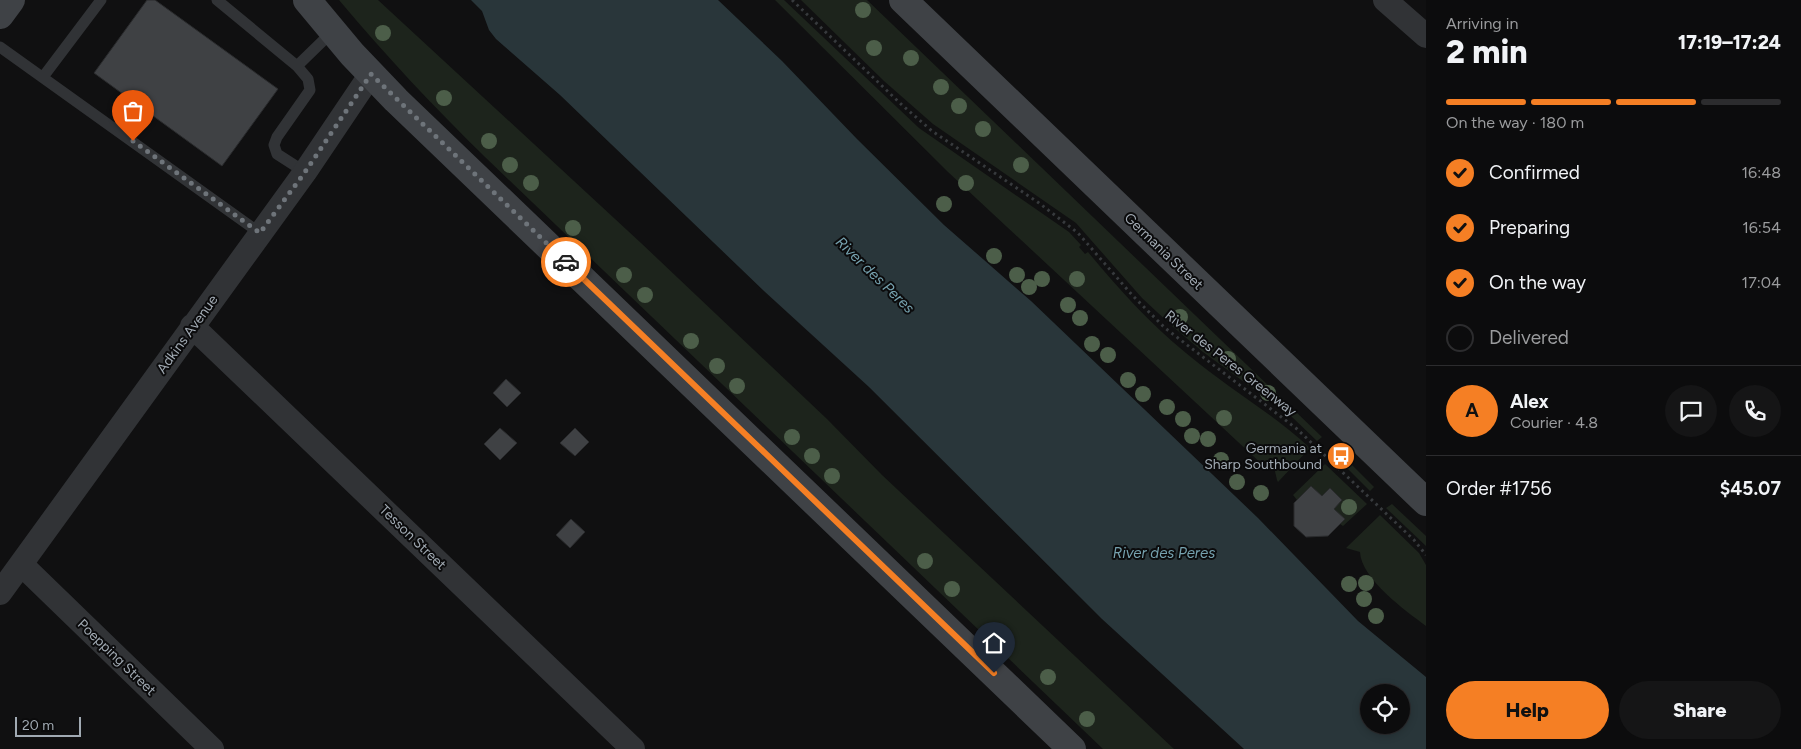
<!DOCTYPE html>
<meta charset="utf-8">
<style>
body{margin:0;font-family:Figtree,sans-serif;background:#151516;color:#f1f3f6;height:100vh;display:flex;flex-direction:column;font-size:19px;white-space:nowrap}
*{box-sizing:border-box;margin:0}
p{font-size:16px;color:#9a9b9d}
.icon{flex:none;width:28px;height:28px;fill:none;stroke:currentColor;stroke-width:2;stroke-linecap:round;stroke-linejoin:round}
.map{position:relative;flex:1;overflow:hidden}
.details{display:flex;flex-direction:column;background:#0c0c0d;width:375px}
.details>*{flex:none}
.controls{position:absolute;left:1360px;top:684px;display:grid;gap:10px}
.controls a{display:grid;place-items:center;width:50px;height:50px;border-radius:50%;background:#0c0c0d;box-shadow:0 2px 8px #0003,0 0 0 1px #2c2c2e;font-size:25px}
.scale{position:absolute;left:15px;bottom:12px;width:66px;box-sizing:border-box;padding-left:5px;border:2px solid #a1aab3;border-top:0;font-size:14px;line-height:18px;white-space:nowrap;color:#a1aab3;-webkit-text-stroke:4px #0b0b0c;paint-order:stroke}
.pin{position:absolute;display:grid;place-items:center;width:42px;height:42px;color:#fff;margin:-51px -21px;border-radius:50% 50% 50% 0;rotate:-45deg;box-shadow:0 0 5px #0007}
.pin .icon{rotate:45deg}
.courier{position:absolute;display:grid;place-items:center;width:50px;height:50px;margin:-25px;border:4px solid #f57f24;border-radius:50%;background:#fff;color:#222;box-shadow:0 1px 6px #0007}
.headline em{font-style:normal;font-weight:800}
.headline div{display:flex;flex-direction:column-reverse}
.headline{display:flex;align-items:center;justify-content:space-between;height:85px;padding:0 20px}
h1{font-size:32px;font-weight:800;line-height:38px}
.bar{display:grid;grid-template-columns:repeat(4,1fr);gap:8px 5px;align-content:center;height:60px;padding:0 20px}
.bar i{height:6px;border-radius:4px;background:#2c2c2e}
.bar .current{background:#f57f24}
.bar p{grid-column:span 4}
.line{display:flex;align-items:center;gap:12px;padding:0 20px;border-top:1px solid #2c2c2e}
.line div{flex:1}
.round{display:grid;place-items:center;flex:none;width:52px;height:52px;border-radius:26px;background:#151516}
ol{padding:0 20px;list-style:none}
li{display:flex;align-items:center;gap:15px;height:55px}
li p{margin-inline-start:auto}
li .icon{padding:5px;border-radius:50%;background:#f57f24;color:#111;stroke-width:4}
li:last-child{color:#9a9b9d}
li i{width:28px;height:28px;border:2px solid #2c2c2e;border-radius:50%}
.button{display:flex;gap:10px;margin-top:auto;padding:10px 20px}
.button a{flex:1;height:58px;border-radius:30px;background:#f57f24;color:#111;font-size:20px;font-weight:800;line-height:58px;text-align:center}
.button a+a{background:#151516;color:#f1f3f6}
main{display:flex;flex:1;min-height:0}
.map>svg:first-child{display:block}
.green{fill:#1d241c}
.water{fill:#29363a;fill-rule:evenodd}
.building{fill:#3f4144;stroke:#2a2b2d}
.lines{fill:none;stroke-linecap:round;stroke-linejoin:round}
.path{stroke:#373a3d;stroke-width:3;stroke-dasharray:2.5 4;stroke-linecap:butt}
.lane{stroke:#313336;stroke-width:11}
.street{stroke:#313336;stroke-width:24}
.secondary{stroke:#3f4246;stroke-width:28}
.tree{fill:#4c5e49}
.done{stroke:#6e747a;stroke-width:5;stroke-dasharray:0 9}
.route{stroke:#f57f24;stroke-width:6}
.labels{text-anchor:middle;stroke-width:4;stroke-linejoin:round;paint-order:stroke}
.street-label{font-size:14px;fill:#a1aab3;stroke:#0b0b0c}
.poi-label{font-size:14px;fill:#a1aab3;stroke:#0b0b0c;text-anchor:end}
.water-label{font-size:15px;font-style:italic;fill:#76a2af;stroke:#0b0b0c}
</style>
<main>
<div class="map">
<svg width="1426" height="749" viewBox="0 0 1426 749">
<rect width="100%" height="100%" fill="#101011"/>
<path class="green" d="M 339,0 L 378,0 L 641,243 L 827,419 L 882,475 L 1174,749 L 1103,749 L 485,157 C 433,106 386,56 339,0 Z
M 775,0 L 784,0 L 919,128 L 1069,232 L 1081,245 L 1079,247 L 1085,254 L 1088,252 C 1118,288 1149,323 1186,353 C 1226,387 1271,412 1310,448 L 1278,482 L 1277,480 L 1274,467 L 1266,468 L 948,172 Z
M 801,0 L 867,0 L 1322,437 L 1317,441 L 1292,417 L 1203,352 L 1172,326 L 1142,298 L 1076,223 L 933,124 L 884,81 Z
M 1340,453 L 1374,487 L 1370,491 L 1336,457 Z
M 1325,464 L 1367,504 L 1343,526 L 1340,524 L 1344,519 L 1334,509 L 1342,500 L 1330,488 L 1322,496 L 1311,486 L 1297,500 L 1293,495 Z
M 1392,504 L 1426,536 L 1426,546 L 1386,508 Z
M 1380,515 L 1419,553 L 1426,565 L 1426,626 C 1406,611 1361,579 1360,552 L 1346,548 Z"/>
<path class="water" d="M 471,0 L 718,0 L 782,61 L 857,139 L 944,225 L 1031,301 L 1258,518 L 1358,621 L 1426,677 L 1426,749 L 1244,749 L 1102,619 L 869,387 L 764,291 L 560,95 L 496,39 L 489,30 L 482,11 ZM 1369,692 L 1401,692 L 1401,725 L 1369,725 Z"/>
<path class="building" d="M 147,0 L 155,0 L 278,89 L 222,166 L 94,73 Z
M 506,379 L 521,393 L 507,407 L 493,393 Z
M 500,428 L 517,443 L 500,460 L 484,444 Z
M 575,428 L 589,442 L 575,456 L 560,443 Z
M 1311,486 L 1322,496 L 1330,488 L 1342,500 L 1334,509 L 1345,519 L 1328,536 L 1306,537 L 1294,526 L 1294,503 Z
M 571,519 L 585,532 L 570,548 L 556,535 Z"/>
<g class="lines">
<path class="path" d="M 792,0 L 902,105 L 932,131 L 1039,203 L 1078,233 L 1133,296 L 1165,328 L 1297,429 L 1414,540 L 1426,555"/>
<path class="lane" d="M 217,0 L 297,66 L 308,79 L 310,90 L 277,137 L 274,145 L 277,154 L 305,172
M 0,47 L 260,233
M 297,66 L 333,31
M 43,77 L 101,0"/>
<path class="street" d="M 1385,0 L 1426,36
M 192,326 L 633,749
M 21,564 L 212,749
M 0,593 L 305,172 L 371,74"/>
<path class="secondary" d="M 307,0 L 352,54 L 396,100 L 1072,749
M 903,0 L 1426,502
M 0,15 L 11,0"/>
</g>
<g class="tree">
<circle cx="863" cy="10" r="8"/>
<circle cx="383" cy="33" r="8"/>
<circle cx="874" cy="48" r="8"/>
<circle cx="911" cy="58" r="8"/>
<circle cx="941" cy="87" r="8"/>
<circle cx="444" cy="98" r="8"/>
<circle cx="959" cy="106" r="8"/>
<circle cx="983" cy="129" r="8"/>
<circle cx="489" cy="141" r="8"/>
<circle cx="510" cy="165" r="8"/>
<circle cx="1021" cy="165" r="8"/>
<circle cx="531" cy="183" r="8"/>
<circle cx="966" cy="183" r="8"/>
<circle cx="944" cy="204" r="8"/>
<circle cx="573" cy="228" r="8"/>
<circle cx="994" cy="256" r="8"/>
<circle cx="624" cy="275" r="8"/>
<circle cx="1017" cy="275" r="8"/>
<circle cx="1042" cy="279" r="8"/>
<circle cx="1077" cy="279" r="8"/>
<circle cx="1029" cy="287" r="8"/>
<circle cx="645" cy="295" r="8"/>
<circle cx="1068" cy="305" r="8"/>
<circle cx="1180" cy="317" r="8"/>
<circle cx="1080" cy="318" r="8"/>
<circle cx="691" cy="341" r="8"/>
<circle cx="1092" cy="344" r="8"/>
<circle cx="1108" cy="355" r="8"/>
<circle cx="1228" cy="359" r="8"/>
<circle cx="717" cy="366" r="8"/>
<circle cx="1128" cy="380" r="8"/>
<circle cx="737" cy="386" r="8"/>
<circle cx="1268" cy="393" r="8"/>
<circle cx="1143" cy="394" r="8"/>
<circle cx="1167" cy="407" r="8"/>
<circle cx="1224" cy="418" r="8"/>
<circle cx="1183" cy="419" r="8"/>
<circle cx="1192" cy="436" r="8"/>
<circle cx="792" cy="437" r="8"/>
<circle cx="1208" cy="439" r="8"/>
<circle cx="812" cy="456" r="8"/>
<circle cx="1221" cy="460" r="8"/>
<circle cx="832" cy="476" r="8"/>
<circle cx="1237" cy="482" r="8"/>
<circle cx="1261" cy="493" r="8"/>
<circle cx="1349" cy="507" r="8"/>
<circle cx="925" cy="561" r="8"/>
<circle cx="1366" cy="583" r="8"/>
<circle cx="1349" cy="584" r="8"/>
<circle cx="952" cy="589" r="8"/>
<circle cx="1364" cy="599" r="8"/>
<circle cx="1376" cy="616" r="8"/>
<circle cx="1048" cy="677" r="8"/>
<circle cx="1087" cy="719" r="8"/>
</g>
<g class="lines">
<path class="done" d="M 133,141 L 260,233 L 305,172 L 371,74 L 566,262"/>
<path class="route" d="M 566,262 L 994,673"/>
</g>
<defs>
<symbol id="bus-disc" viewBox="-11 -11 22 22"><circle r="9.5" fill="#f57f24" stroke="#0b0b0c"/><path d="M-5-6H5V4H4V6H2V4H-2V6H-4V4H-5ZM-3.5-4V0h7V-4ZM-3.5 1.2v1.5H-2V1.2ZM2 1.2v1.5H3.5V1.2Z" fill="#fff"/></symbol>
</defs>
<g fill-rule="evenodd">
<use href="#bus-disc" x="1325" y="440" width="32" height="32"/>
</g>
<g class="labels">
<g class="street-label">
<text transform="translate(1164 251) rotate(44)" y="5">Germania Street</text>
<text transform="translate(187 334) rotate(-54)" y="5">Adkins Avenue</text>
<text transform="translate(1231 363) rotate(38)" y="5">River des Peres Greenway</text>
<text transform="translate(413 537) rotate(44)" y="5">Tesson Street</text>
<text transform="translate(117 657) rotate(44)" y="5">Poepping Street</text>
</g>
<g class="poi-label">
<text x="1322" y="453">Germania at<tspan x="1322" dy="16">Sharp Southbound</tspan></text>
</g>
<g class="water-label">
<text transform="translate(875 275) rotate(44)" y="5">River des Peres</text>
<text x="1164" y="558">River des Peres</text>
</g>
</g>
</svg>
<div class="controls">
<a><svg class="icon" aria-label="locate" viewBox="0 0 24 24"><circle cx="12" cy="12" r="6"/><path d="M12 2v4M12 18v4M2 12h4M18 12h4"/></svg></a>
</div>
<div class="scale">20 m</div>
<div class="pin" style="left:133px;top:141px;background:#ea580c"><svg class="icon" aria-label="bag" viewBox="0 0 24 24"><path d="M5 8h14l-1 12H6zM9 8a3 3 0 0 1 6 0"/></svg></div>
<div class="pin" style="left:994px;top:673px;background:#1f2937"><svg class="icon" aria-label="home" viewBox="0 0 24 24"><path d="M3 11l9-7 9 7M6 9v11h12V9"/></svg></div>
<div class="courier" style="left:566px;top:262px"><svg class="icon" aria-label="car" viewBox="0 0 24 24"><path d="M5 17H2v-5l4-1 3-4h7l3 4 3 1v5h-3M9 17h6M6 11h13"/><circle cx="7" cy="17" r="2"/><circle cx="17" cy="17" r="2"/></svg></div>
</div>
<section class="details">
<div class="headline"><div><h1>2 min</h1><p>Arriving in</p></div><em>17:19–17:24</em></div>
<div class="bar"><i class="current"></i><i class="current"></i><i class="current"></i><i></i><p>On the way · 180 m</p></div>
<ol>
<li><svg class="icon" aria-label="check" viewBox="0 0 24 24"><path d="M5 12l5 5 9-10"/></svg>Confirmed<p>16:48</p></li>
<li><svg class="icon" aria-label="check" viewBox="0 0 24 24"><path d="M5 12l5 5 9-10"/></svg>Preparing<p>16:54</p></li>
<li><svg class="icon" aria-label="check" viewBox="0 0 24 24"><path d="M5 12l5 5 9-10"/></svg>On the way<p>17:04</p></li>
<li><i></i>Delivered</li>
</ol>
<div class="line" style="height:90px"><b class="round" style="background:#f57f24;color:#111">A</b><div><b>Alex</b><p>Courier · 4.8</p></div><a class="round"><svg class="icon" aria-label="chat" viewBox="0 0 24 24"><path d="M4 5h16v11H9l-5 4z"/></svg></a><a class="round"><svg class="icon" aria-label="phone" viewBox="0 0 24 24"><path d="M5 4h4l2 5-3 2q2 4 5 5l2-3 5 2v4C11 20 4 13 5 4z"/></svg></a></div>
<div class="line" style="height:65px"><div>Order #1756</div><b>$45.07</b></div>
<div class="button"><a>Help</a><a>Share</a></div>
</section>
</main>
